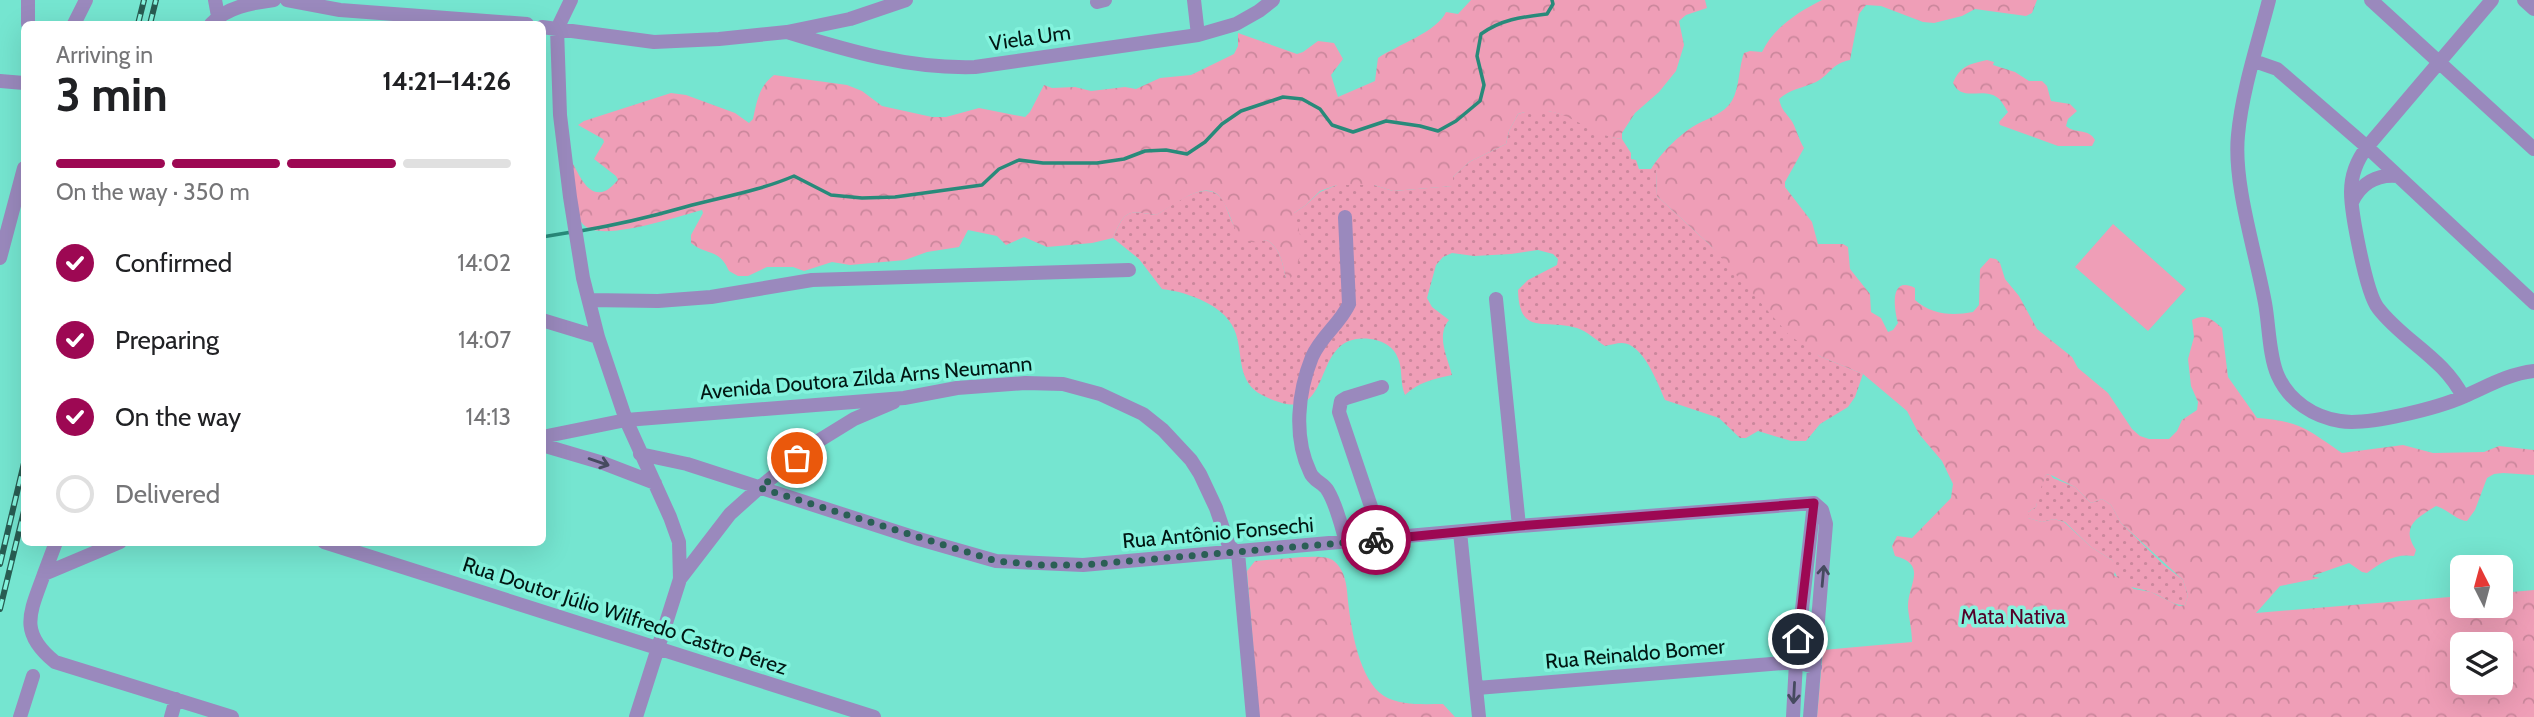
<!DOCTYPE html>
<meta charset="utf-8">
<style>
body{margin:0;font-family:Cabin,sans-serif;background:#f2f2f2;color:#202124;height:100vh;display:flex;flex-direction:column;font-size:26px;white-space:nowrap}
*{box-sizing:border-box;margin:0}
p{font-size:23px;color:#757577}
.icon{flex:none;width:38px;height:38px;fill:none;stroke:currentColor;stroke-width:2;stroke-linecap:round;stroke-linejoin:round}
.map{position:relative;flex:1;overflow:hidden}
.panel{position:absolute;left:21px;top:21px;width:525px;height:525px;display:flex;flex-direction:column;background:#fff;border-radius:10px;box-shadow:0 7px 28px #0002}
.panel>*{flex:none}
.needle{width:46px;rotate:354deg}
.buttons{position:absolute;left:2450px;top:555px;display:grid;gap:14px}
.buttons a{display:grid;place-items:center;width:63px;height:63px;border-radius:10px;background:#fff;box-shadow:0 7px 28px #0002;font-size:35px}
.pin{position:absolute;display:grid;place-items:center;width:60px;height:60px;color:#fff;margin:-30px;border:4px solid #fff;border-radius:50%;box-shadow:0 2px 7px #0007}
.courier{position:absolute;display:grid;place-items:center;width:70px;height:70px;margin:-35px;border:5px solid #9d0853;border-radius:50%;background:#fff;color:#222;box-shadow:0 2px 9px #0007}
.summary em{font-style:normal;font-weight:700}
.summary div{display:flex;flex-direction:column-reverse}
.summary{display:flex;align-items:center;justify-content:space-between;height:119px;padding:0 35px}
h1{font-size:46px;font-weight:700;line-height:52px}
.bar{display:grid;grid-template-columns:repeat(4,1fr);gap:10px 7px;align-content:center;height:84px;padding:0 35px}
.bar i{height:9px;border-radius:5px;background:#e0e0e0}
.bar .selected{background:#9d0853}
.bar p{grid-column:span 4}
ol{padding:0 35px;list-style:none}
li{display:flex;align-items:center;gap:21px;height:77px}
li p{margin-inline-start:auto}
li .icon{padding:7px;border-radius:50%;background:#9d0853;color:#fff;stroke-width:4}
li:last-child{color:#757577}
li i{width:38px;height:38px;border:4px solid #e0e0e0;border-radius:50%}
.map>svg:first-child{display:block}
.grass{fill:url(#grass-dots)}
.forest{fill:url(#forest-crowns);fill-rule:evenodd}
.green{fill:#ef9eb7}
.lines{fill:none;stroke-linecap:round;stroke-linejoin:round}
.stream{stroke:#288a7a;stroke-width:3.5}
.minor{stroke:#9a89bd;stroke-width:14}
.rail-casing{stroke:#285c52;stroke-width:6}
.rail{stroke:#83f3dd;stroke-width:3.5;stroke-dasharray:10;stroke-linecap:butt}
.oneway{stroke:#464a5f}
.done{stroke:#2a5f55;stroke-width:7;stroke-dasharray:0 12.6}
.route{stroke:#9d0853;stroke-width:9}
.labels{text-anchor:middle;stroke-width:7;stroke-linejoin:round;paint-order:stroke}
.street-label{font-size:21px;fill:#011713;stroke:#83f3dd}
.park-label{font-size:21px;fill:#530129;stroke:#83f3dd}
</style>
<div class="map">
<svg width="2534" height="717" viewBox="0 0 2534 717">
<defs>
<pattern id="grass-dots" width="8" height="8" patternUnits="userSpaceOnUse" patternTransform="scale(1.75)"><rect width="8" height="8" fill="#ef9eb7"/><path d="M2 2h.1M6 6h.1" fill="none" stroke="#cb879c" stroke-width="1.8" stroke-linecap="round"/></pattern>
<pattern id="forest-crowns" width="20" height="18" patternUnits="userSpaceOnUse" patternTransform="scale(1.75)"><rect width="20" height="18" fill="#ef9eb7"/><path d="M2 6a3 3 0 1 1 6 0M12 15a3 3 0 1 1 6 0" fill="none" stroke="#cb879c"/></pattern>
</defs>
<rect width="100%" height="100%" fill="#75e5d0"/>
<path class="grass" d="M 1535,109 C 1553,111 1569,115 1585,124 C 1597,130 1608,138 1622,139 L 1631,153 L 1631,159 L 1636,160 L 1639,169 L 1656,169 L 1657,196 L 1710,245 L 1819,356 L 1863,374 L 1855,397 L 1848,407 L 1820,424 L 1806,441 L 1791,441 L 1758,431 L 1746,438 L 1740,438 L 1719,418 L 1665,400 C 1658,384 1643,343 1622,343 C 1617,343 1610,345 1605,346 C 1596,340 1587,331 1577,328 C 1545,318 1519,337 1518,290 L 1528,280 L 1557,265 L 1558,259 L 1553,254 L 1538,250 L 1511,254 L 1474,256 L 1452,253 L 1443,257 L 1436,265 L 1427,298 L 1432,307 L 1449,320 C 1436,336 1447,356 1452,375 C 1433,379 1419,382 1405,395 C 1399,382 1404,368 1396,354 C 1391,345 1380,340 1370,339 C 1304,331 1342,436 1262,395 C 1237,382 1243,356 1236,334 C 1228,306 1188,292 1162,289 L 1139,259 L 1113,238 C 1125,210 1127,210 1156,215 C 1174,205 1208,175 1224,202 C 1228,210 1230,220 1235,227 C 1239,233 1246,238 1251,242 L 1267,240 C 1281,249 1282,263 1286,278 L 1294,213 L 1306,205 L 1320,192 L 1337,185 L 1374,185 L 1393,191 L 1452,186 L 1453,177 L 1469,162 L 1506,144 L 1509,131 L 1518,114 Z
M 2050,474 L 2053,478 L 2075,487 L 2091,503 L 2102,499 L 2111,505 L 2121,523 L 2164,565 L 2183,580 L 2188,595 L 2185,605 C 2173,606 2164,597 2153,593 C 2130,584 2117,592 2112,560 L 2091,547 L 2065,522 L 2054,519 L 2042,522 L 2028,518 L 2028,512 L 2036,507 L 2039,490 L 2046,475 Z"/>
<path class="forest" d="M 1471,0 L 1705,0 L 1707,8 L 1686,15 L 1679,21 L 1684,45 L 1676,71 L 1659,92 L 1635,113 L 1622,133 L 1622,139 C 1581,134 1566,100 1518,114 L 1509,131 L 1506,144 L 1469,162 L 1453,177 L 1453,186 L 1393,191 L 1374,185 L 1337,185 L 1320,191 L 1306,205 L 1294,213 C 1303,239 1305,256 1289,281 L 1286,278 C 1282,263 1281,249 1267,240 C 1262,241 1255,243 1251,242 C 1225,240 1234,177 1195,193 C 1182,198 1169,208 1156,215 C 1127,210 1125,210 1113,238 L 1092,243 L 1047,247 L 1024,237 L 1006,245 L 997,236 L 968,230 L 959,247 L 927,252 L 905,260 L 850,265 L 832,262 L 804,271 L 793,267 L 767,267 L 748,276 L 738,276 L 729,271 C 719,248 707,256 691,243 L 691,235 L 703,213 L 702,210 C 679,216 603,242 585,226 C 570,213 573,182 573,164 C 579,174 588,198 605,191 C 609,190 615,183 618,180 L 616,176 L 594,159 L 604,142 L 603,139 L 578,125 L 584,121 L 671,93 L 686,95 L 735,113 L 749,123 L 753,119 C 757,101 759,86 774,75 L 847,85 L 862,91 L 882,106 L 932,117 L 946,117 L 979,108 L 1025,117 L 1030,112 L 1044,85 L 1052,88 L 1075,87 L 1091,91 L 1125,87 L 1136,89 L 1160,78 L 1191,75 L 1234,54 L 1238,46 L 1238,33 L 1297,54 L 1303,52 L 1318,41 L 1334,43 L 1343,59 L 1331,75 L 1338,97 L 1375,81 L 1378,58 C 1397,45 1437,32 1446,12 L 1458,14 Z
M 1822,0 L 2037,0 L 2032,13 L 2026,16 L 1975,9 L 1962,16 L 1934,23 L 1923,22 L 1881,6 L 1866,5 L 1859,14 L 1850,60 C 1831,64 1831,74 1816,82 C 1803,88 1790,89 1779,99 C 1782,111 1784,110 1791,120 C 1795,125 1799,140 1804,148 L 1785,182 L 1785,187 L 1812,222 L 1818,244 L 1843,244 L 1848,247 L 1850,269 L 1870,294 L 1871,312 L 1881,318 L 1888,332 L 1893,330 L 1898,323 C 1894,309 1889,275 1915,288 L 1915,300 C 1932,315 1952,316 1973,312 L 1979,305 L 1980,269 L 1990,258 L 1996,259 L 2000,263 L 2005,279 L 2019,296 L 2037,329 L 2072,357 L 2078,368 L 2108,393 L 2132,429 L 2140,436 L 2149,439 L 2169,439 L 2177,431 L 2182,420 L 2197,410 L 2198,402 L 2191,386 L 2188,359 L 2194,337 L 2192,320 C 2205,313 2212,319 2222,328 L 2228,377 L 2257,418 C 2300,421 2308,430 2342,453 L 2403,445 L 2433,453 L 2484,452 L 2499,446 L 2534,450 L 2534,475 L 2503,473 L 2494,474 L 2487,478 L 2475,510 L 2467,521 C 2456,520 2447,509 2436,506 C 2417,518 2400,526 2416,550 L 2414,556 C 2395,553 2382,562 2367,573 L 2362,572 L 2349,563 L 2312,576 L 2320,578 L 2280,586 L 2256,613 L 2462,596 L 2462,606 L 2501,606 L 2501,593 L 2534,590 L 2534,717 L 1817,717 L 1823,650 L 1912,642 C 1912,630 1909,619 1908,608 C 1907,585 1929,565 1895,556 L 1892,546 L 1897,536 L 1912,538 L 1951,498 L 1953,484 L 1942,461 L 1919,434 L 1907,411 L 1863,374 L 1819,356 L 1789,335 L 1710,245 L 1657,196 L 1656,170 L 1651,169 C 1660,154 1679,135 1694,126 C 1704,120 1720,115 1728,106 C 1740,94 1738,69 1744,53 L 1750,51 L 1762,52 C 1773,28 1798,12 1822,0 ZM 2049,474 L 2075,487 L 2091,503 L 2102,499 L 2111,505 L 2121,523 L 2183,580 L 2188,595 L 2185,605 L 2179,606 L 2151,592 L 2134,589 L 2114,575 L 2116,568 L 2112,560 L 2091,547 L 2064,522 L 2054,519 L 2042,522 L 2028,518 L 2028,512 L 2036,507 L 2040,490 L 2046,475 ZM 2462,644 L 2501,644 L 2501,682 L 2462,682 Z
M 1987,60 L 1994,62 L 1993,65 L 2015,72 L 2029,81 L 2042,81 L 2047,86 L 2051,101 L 2070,104 L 2077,111 L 2068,119 L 2066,126 C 2075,134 2089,128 2095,140 L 2092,146 L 2058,146 L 2000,125 L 1999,122 L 2008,112 C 2005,108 2002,101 1998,98 C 1983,86 1962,103 1953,83 C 1960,66 1969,64 1987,60 Z
M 1302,557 C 1311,557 1327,555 1334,561 C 1346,571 1347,588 1348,601 C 1351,628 1359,680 1384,696 C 1401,706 1424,704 1443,704 L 1455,717 L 1259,717 L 1247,571 L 1255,561 Z"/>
<path class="green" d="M 2113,224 L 2186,289 L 2148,331 L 2075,267 Z"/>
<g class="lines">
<path class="stream" d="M 580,231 C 616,225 650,217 685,207 C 722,197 759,191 794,176 L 831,195 L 862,198 L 895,197 L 982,185 L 999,169 L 1019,160 L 1043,163 L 1097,163 L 1124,159 L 1145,151 L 1166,150 L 1187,154 L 1205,142 L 1222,124 L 1241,111 L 1283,97 L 1302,99 L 1320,109 L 1332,125 L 1353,132 L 1386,121 L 1420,126 L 1438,131 L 1456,121 L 1480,101 L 1484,85 L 1477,56 L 1481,34 C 1502,19 1522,17 1547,14 L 1553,4 L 1552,0
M 542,237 L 572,232"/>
<path class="minor" d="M 28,0 L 28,24
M 215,0 L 218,16
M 287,0 L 340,10 L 527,24
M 571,0 L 557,29 L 560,115 L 570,197 L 583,278 L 598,337 L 626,420 L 670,517 L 679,542 L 680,579 L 636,717
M 1194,0 L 1198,35
M 2269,0 C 2258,43 2242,91 2238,135 C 2233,184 2256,253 2265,303 C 2269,324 2269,357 2278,376 C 2289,401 2314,417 2340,421 C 2367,426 2438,408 2465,396 C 2488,386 2508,374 2534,371
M 2371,0 L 2534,149
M 2524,0 L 2534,9
M 1097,2 L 1105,0
M 74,24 L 86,0
M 211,24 C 227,7 251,3 274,0
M 542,27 L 654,42 L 719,39 L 787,32 L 850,19 L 906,0
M 787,32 C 849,51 909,69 975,67 L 1198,35 L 1236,24 L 1259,11 L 1273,0
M 2254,61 L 2277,69 L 2367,147 L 2534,303
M 0,81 L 24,83
M 2352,202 C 2361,183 2377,174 2398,176
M 1345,217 L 1349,304 C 1340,324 1321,336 1312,357 C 1298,392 1293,437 1310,472 C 1313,481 1324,483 1328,491 C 1337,506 1341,525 1346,542
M 0,258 L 24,168
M 1496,299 L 1519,526
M 589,300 L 658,301 L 711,297 L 812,280 L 1129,270
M 542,320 L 598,337
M 1382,387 L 1346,398 L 1341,401 L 1339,412 L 1382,539
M 2463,397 C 2444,358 2403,341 2378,308 C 2366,293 2351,212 2351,192 C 2351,176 2357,160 2367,147 L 2492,0
M 542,437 L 626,420 L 904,398 L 957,388 L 1025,383 L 1063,384 L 1100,394 L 1143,414 L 1163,430 L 1191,460 L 1200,474 L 1216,508 L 1229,546 L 1238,553 L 1253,717
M 542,445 L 603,463 L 655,483
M 640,454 L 687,464 L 919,539 L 996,561 L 1083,565 L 1519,526 L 1814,503
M 1460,532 L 1479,717
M 120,542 L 44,574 C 30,613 18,632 55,662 L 232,717
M 324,542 L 874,717
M 44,574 L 56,542
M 680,579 L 730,514 L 759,488 L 815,443 L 854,419 L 894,402
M 1477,688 L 1796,662 L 1815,667
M 20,717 L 33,676
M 171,717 L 176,699
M 1793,717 L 1796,662 L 1814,503
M 1810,717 L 1826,524 L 1822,510 L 1814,503"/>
<defs>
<path id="rail" d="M 138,24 L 144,0
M 150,24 L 156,0
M 0,564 L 24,463
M 0,609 L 24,511"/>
</defs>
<use href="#rail" class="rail-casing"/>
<use href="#rail" class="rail"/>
</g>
<defs><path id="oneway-shaft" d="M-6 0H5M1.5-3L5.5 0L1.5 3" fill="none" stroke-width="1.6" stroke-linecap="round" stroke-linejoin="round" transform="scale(1.75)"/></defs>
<g class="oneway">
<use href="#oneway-shaft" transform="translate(599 462) rotate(19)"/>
<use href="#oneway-shaft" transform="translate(1823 576) rotate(-85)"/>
<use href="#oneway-shaft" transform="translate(1794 693) rotate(93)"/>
</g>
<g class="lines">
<path class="done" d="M 797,458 L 760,488 L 996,561 L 1040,565 L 1083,565 L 1376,540"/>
<path class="route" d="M 1376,540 L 1519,526 L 1814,503 L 1798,639"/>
</g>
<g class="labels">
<g class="street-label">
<text transform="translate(1030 38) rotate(-8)" y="7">Viela Um</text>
<text transform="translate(866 378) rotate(-5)" y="7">Avenida Doutora Zilda Arns Neumann</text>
<text transform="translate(1218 533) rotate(-5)" y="7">Rua Antônio Fonsechi</text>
<text transform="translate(625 616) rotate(18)" y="7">Rua Doutor Júlio Wilfredo Castro Pérez</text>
<text transform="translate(1635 654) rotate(-5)" y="7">Rua Reinaldo Bomer</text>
</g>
<g class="park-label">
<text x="2013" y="624">Mata Nativa</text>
</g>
</g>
</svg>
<div class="buttons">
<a><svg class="needle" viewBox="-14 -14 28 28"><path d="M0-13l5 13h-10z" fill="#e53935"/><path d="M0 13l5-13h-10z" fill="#757577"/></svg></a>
<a><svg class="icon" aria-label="layers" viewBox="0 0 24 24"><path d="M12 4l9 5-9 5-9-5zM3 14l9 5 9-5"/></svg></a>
</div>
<div class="pin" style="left:797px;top:458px;background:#ea580c"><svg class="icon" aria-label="bag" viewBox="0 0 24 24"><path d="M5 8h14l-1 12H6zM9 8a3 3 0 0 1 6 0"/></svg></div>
<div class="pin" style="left:1798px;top:639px;background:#1f2937"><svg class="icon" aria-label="home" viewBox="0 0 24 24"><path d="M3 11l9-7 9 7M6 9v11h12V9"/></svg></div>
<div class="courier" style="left:1376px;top:540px"><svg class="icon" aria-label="bike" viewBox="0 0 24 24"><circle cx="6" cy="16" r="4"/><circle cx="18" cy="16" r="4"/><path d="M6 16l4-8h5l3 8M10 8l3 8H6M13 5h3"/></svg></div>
<section class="panel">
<div class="summary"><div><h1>3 min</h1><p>Arriving in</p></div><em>14:21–14:26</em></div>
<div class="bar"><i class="selected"></i><i class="selected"></i><i class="selected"></i><i></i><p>On the way · 350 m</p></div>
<ol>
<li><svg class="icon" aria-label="check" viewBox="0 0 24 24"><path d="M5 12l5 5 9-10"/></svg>Confirmed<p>14:02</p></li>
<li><svg class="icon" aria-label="check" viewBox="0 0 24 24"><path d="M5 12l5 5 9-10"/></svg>Preparing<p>14:07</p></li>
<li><svg class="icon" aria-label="check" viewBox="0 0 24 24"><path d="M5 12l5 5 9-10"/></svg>On the way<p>14:13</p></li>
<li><i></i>Delivered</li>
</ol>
</section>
</div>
